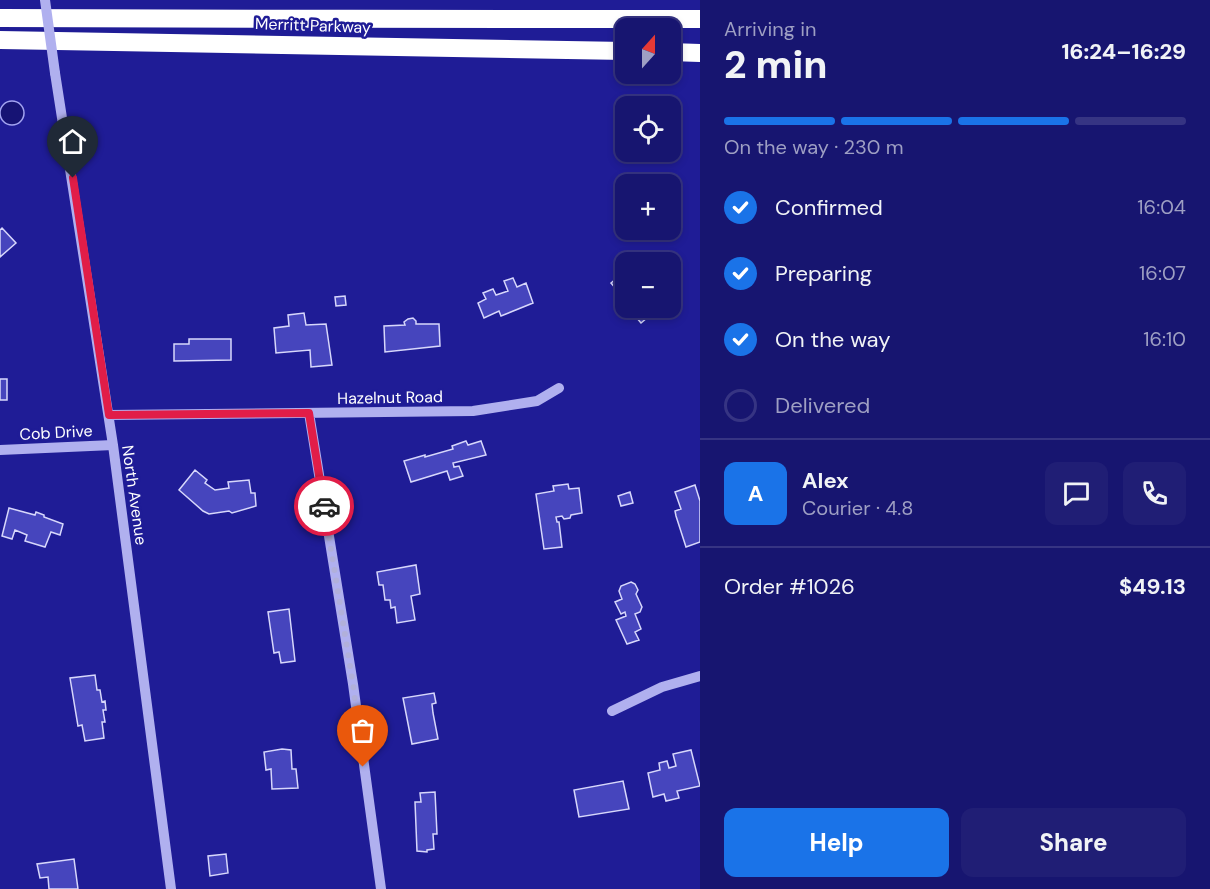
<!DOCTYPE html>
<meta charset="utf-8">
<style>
body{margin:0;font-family:"DM Sans",sans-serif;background:#201e75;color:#f1f3f6;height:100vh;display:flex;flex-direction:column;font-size:22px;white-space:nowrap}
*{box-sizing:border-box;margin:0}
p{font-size:20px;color:#9e9fc3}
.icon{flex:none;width:33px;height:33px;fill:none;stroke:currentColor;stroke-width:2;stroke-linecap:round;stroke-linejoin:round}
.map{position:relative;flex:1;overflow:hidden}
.side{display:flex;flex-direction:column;background:#171570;width:510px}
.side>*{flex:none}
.needle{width:39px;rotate:21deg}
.fabs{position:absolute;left:615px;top:18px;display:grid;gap:12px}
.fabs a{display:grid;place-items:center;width:66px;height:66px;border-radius:12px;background:#171570;box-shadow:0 3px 9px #0003,0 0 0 2px #363483;font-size:30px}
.pin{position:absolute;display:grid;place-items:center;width:51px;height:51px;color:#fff;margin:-62px -26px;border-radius:50% 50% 50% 0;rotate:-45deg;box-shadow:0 0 6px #0007}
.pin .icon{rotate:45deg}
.courier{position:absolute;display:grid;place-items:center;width:60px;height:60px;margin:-30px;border:4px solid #e11d48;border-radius:50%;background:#fff;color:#222;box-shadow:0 2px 8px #0007}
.headline em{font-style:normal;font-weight:800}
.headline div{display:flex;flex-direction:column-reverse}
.headline{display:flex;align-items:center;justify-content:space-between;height:102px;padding:0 24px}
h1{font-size:39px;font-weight:800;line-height:45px}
.bar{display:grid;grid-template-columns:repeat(4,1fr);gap:9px 6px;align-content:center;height:72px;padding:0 24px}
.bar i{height:8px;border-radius:4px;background:#363483}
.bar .on{background:#1a73e8}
.bar p{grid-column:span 4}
.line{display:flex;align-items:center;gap:15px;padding:0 24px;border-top:2px solid #363483}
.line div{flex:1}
.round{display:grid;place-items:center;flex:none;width:63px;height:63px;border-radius:12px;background:#201e75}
ol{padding:0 24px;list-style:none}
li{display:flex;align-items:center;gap:18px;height:66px}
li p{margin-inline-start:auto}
li .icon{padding:6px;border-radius:50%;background:#1a73e8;color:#fff;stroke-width:4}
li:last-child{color:#9e9fc3}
li i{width:33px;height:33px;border:3px solid #363483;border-radius:50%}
.cta{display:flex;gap:12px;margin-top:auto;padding:12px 24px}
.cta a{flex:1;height:69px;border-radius:12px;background:#1a73e8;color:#fff;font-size:24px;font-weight:800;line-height:69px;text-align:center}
.cta a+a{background:#201e75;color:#f1f3f6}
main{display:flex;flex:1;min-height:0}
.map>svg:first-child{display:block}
.water{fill:#161374;stroke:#a3a4f1;stroke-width:1.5}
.building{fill:#4645bd;stroke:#d7d7fb;stroke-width:1.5}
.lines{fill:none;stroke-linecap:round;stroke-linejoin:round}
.minor{stroke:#b0b0ef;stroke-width:10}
.highway{stroke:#fff;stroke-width:18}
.minor-bridge{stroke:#b0b0ef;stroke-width:10}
.done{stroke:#b1b0da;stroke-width:6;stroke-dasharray:0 10.8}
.route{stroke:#e11d48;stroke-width:8}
.labels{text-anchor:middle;stroke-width:5;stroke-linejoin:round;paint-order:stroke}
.street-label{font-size:16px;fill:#fff;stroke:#1f1c96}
</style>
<main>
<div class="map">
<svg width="700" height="889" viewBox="0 0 700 889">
<rect width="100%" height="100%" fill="#1f1c96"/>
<path class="water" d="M0 113a12 12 0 1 1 24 0a12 12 0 1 1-24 0Z"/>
<path class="building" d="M 2,228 L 16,243 L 0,257 L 0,230 Z
M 626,271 L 626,300 L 611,283 L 618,277 L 617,276 Z
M 513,278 L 517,287 L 526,283 L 533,303 L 501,316 L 499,311 L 484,318 L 478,303 L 486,299 L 483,293 L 493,289 L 496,295 L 508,291 L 504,281 Z
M 345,296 L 346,305 L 336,306 L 335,297 Z
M 631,308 L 649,308 L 653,313 L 641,323 L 631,311 L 633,310 Z
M 304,313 L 306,325 L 326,324 L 332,365 L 311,367 L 310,350 L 276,353 L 274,328 L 289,326 L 288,315 Z
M 413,318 L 416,321 L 416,324 L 439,324 L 440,346 L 385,352 L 384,326 L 405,325 L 404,322 L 408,319 Z
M 189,339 L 231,339 L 231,360 L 174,361 L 174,344 L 189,344 Z
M 0,379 L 7,379 L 7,400 L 0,400 Z
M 466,441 L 468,445 L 481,441 L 486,455 L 453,463 L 454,467 L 459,466 L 463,476 L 450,480 L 447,471 L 411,482 L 404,461 L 425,455 L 425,457 L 453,449 L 452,446 Z
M 195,470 L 207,480 L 205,483 L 215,490 L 229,488 L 228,482 L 249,480 L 251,493 L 255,493 L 256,506 L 232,513 L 229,511 L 209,514 L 203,511 L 179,490 Z
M 568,484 L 569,489 L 579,488 L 582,513 L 571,515 L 570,518 L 564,519 L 562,516 L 556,517 L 557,522 L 559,522 L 562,547 L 544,549 L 536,494 L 554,491 L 553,486 Z
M 695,485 L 700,501 L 700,542 L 686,547 L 676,516 L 675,511 L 681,509 L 675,492 Z
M 630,492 L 633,503 L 621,506 L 618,496 Z
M 9,508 L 35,515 L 36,512 L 44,515 L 44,517 L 63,524 L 60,535 L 51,532 L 45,547 L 25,541 L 27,535 L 15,530 L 12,539 L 2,536 Z
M 416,565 L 420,594 L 411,596 L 415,620 L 397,623 L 395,607 L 391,608 L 390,600 L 385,600 L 383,585 L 379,585 L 377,572 Z
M 631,582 L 635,584 L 638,590 L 636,594 L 642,607 L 640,612 L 635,614 L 641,629 L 635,632 L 639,640 L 627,644 L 616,620 L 626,616 L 625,612 L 621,614 L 615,602 L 622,599 L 619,591 L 621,586 Z
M 289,609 L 295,661 L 281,663 L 279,652 L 274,653 L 268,612 Z
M 95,675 L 97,690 L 100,690 L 102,702 L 105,701 L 106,710 L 103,710 L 105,722 L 102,722 L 104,738 L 85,741 L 82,725 L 78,726 L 70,678 Z
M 434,693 L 436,703 L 432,704 L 433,713 L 438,739 L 412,744 L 403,698 Z
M 282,749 L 291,750 L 292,769 L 296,769 L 298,788 L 272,789 L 271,769 L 266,770 L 264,752 Z
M 691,750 L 700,786 L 677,791 L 679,798 L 666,801 L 664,794 L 653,797 L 648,773 L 660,770 L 659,763 L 667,761 L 669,768 L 676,766 L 673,754 Z
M 623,781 L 629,809 L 579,817 L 574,790 Z
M 435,792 L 437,834 L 433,834 L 434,849 L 427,850 L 427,852 L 417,851 L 415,802 L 421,802 L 420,793 Z
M 226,854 L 228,873 L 210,876 L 208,856 Z
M 74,859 L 78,889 L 49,889 L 48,877 L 40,878 L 37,864 Z"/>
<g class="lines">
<path class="minor" d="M 55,73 L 113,445 L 171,889
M 309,413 L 353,684 L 381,889
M 109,415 L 473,411 L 537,401 L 559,388
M 0,450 L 113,445
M 612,711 L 662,687 L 700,676"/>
<path class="highway" d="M 0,18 C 233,20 467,18 700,19
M 0,40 L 626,51
M 670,52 L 700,53"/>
<path class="minor-bridge" d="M 45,0 L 55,73"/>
</g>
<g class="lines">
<path class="done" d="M 324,506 L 353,684 L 363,767"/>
<path class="route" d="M 73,178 L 109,415 L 309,413 L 324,506"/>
</g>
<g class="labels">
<g class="street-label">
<text transform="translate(313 25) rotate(2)" y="6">Merritt Parkway</text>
<text transform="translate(390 397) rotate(-1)" y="6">Hazelnut Road</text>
<text transform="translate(56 432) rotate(-3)" y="6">Cob Drive</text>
<text transform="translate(135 495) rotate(82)" y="6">North Avenue</text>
</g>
</g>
</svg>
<div class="fabs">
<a><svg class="needle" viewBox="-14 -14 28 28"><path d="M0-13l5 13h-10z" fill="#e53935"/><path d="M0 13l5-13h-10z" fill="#9e9fc3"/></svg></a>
<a><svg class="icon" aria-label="locate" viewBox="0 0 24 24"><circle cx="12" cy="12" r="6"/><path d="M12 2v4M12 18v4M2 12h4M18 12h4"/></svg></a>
<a>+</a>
<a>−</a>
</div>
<div class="pin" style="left:363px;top:767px;background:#ea580c"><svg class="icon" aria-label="bag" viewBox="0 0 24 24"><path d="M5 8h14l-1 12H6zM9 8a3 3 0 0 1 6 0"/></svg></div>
<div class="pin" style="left:73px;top:178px;background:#1f2937"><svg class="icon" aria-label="home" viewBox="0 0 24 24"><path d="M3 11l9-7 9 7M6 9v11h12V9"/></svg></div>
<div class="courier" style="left:324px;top:506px"><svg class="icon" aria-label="car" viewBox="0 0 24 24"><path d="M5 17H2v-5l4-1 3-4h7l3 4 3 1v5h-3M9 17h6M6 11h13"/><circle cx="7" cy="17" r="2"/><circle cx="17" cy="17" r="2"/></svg></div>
</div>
<section class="side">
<div class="headline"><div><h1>2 min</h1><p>Arriving in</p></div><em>16:24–16:29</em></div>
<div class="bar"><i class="on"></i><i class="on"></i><i class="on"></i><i></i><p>On the way · 230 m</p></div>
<ol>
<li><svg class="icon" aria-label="check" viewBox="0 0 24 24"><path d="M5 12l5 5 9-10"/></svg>Confirmed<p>16:04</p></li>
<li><svg class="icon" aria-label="check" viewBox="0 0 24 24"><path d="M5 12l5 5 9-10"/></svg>Preparing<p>16:07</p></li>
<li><svg class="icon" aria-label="check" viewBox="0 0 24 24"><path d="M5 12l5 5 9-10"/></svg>On the way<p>16:10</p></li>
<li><i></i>Delivered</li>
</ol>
<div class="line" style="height:108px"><b class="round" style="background:#1a73e8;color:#fff">A</b><div><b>Alex</b><p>Courier · 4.8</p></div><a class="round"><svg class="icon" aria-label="chat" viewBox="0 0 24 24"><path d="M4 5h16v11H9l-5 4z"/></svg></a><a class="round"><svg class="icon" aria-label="phone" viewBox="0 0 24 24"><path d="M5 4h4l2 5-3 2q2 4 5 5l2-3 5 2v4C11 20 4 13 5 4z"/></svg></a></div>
<div class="line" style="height:78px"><div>Order #1026</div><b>$49.13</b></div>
<div class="cta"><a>Help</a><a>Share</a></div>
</section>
</main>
